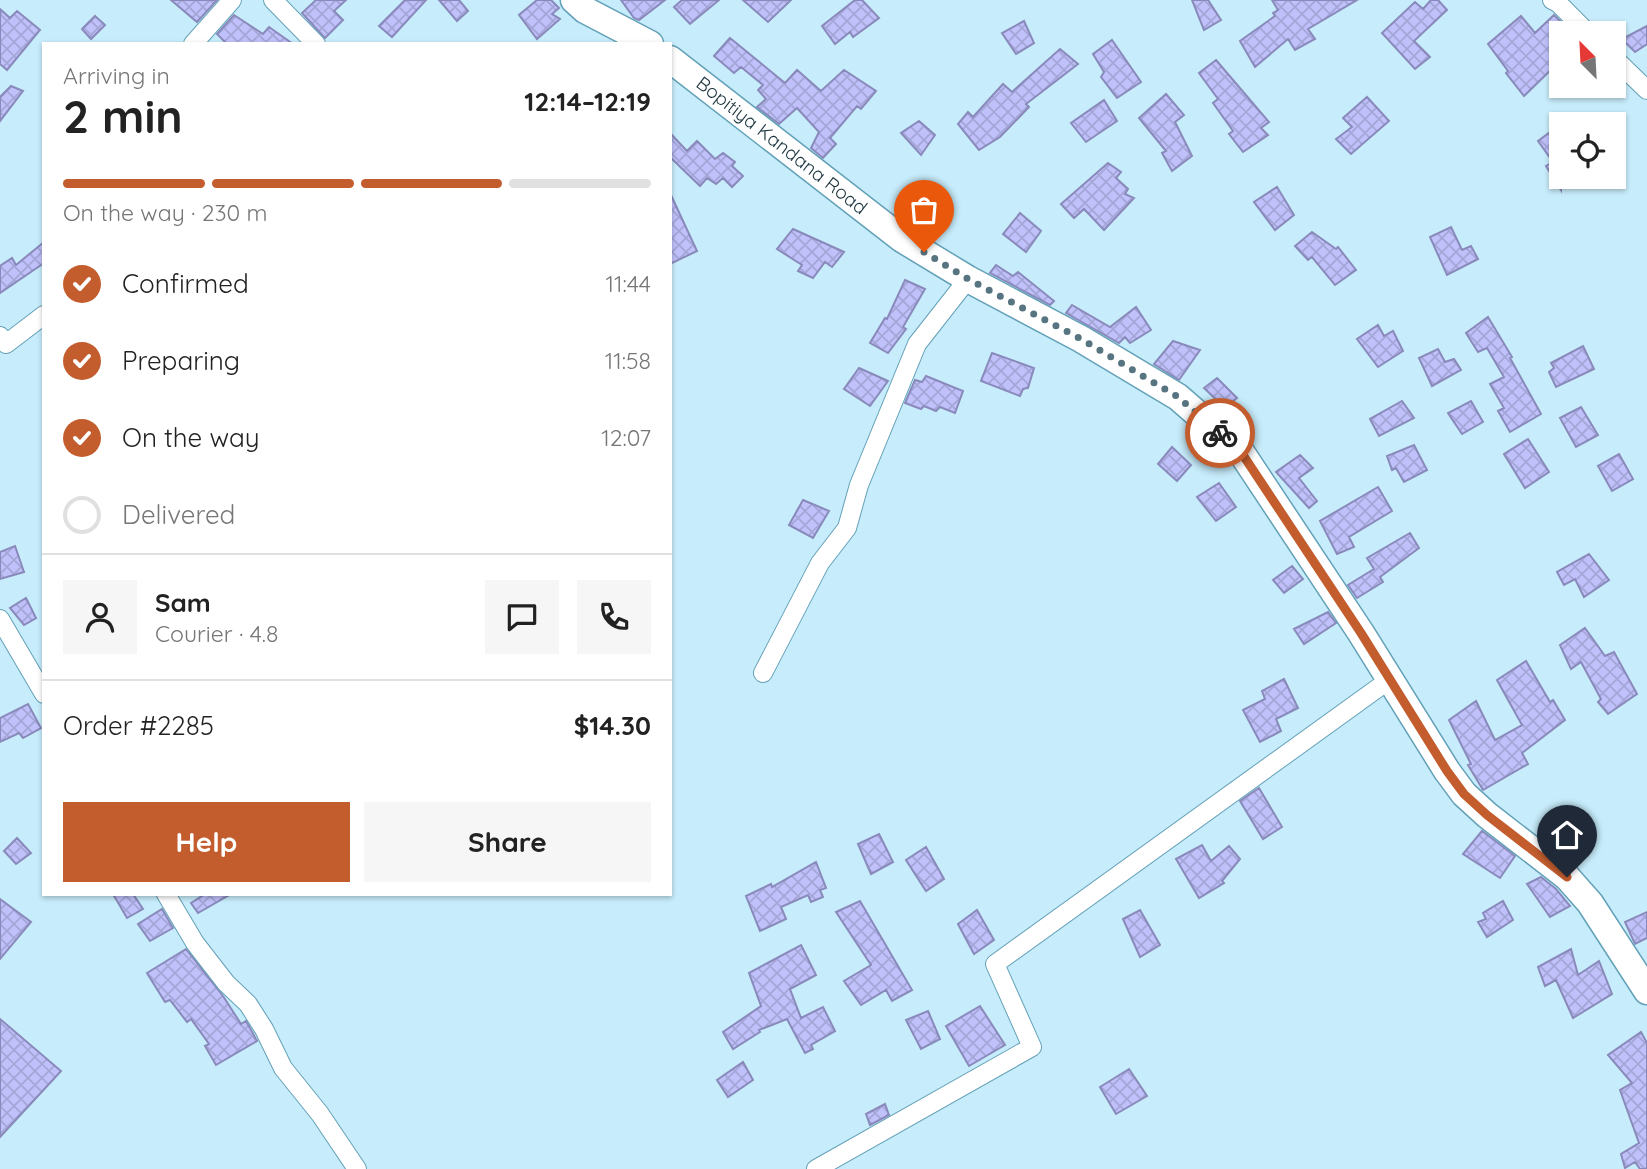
<!DOCTYPE html>
<meta charset="utf-8">
<style>
body{margin:0;font-family:Quicksand,sans-serif;background:#f6f6f6;color:#222;height:100vh;display:flex;flex-direction:column;font-size:26px;white-space:nowrap}
*{box-sizing:border-box;margin:0}
p{font-size:23px;color:#767676}
.icon{flex:none;width:38px;height:38px;fill:none;stroke:currentColor;stroke-width:2;stroke-linecap:round;stroke-linejoin:round}
.map{position:relative;flex:1;overflow:hidden}
.side{position:absolute;left:42px;top:42px;width:630px;height:854px;display:flex;flex-direction:column;background:#fff;border-radius:0px;box-shadow:0 2px 5px #0004}
.side>*{flex:none}
.needle{width:46px;rotate:336deg}
.fabs{position:absolute;left:1549px;top:21px;display:grid;gap:14px}
.fabs a{display:grid;place-items:center;width:77px;height:77px;border-radius:0px;background:#fff;box-shadow:0 2px 5px #0004;font-size:35px}
.pin{position:absolute;display:grid;place-items:center;width:60px;height:60px;color:#fff;margin:-72px -30px;border-radius:50% 50% 50% 0;rotate:-45deg;box-shadow:0 0 7px #0007}
.pin .icon{rotate:45deg}
.courier{position:absolute;display:grid;place-items:center;width:70px;height:70px;margin:-35px;border:5px solid #c35d2e;border-radius:50%;background:#fff;color:#222;box-shadow:0 2px 9px #0007}
.headline em{font-style:normal;font-weight:700}
.headline div{display:flex;flex-direction:column-reverse}
.headline{display:flex;align-items:center;justify-content:space-between;height:119px;padding:0 21px}
h1{font-size:46px;font-weight:700;line-height:52px}
.bar{display:grid;grid-template-columns:repeat(4,1fr);gap:10px 7px;align-content:center;height:84px;padding:0 21px}
.bar i{height:9px;border-radius:5px;background:#e0e0e0}
.bar .active{background:#c35d2e}
.bar p{grid-column:span 4}
.line{display:flex;align-items:center;gap:18px;padding:0 21px;border-top:2px solid #e0e0e0}
.line div{flex:1}
.round{display:grid;place-items:center;flex:none;width:74px;height:74px;border-radius:0px;background:#f6f6f6}
ol{padding:0 21px;list-style:none}
li{display:flex;align-items:center;gap:21px;height:77px}
li p{margin-inline-start:auto}
li .icon{padding:7px;border-radius:50%;background:#c35d2e;color:#fff;stroke-width:4}
li:last-child{color:#767676}
li i{width:38px;height:38px;border:4px solid #e0e0e0;border-radius:50%}
.cta{display:flex;gap:14px;margin-top:auto;padding:14px 21px}
.cta a{flex:1;height:80px;border-radius:0px;background:#c35d2e;color:#fff;font-size:28px;font-weight:700;line-height:80px;text-align:center}
.cta a+a{background:#f6f6f6;color:#222}
.map>svg:first-child{display:block}
.building{fill:url(#building-cross-hatch);stroke:#898abb;stroke-width:2}
.lines{fill:none;stroke-linecap:round;stroke-linejoin:round}
.street-casing{stroke:#63a1b8;stroke-width:20}
.secondary-casing{stroke:#63a1b8;stroke-width:29}
.street{stroke:#fff;stroke-width:18}
.secondary{stroke:#fff;stroke-width:26}
.done{stroke:#577581;stroke-width:7;stroke-dasharray:0 12.6}
.route{stroke:#c35d2e;stroke-width:9}
.labels{text-anchor:middle;stroke-width:6;stroke-linejoin:round;paint-order:stroke}
.street-label{font-size:19px;fill:#1b353f;stroke:#fff}
</style>
<div class="map">
<svg width="1647" height="1169" viewBox="0 0 1647 1169">
<defs>
<pattern id="building-cross-hatch" width="8" height="8" patternUnits="userSpaceOnUse" patternTransform="scale(1.75)"><rect width="8" height="8" fill="#c0c1fa"/><path d="M0 0l8 8M0 8l8-8" fill="none" stroke="#a4a6d7"/></pattern>
</defs>
<rect width="100%" height="100%" fill="#c7ecfb"/>
<path class="building" d="M 171,0 L 217,0 L 197,22 Z
M 316,0 L 346,0 L 334,11 L 343,20 L 325,38 L 302,13 Z
M 405,0 L 426,0 L 392,37 L 379,26 Z
M 439,0 L 459,0 L 468,11 L 457,21 Z
M 537,0 L 551,0 L 559,8 L 552,14 L 560,19 L 537,39 L 519,15 Z
M 621,0 L 665,0 L 639,20 L 634,18 Z
M 682,0 L 719,0 L 690,24 L 674,7 Z
M 743,0 L 791,0 L 768,22 Z
M 855,0 L 862,0 L 879,18 L 853,37 L 850,32 L 835,44 L 822,26 Z
M 1192,0 L 1208,0 L 1221,20 L 1204,30 Z
M 1272,0 L 1357,0 L 1308,29 L 1315,39 L 1295,50 L 1288,39 L 1255,67 L 1240,41 L 1275,16 L 1273,13 L 1278,10 Z
M 1431,0 L 1438,0 L 1447,10 L 1414,41 L 1430,57 L 1415,69 L 1382,33 L 1415,2 L 1423,9 Z
M 0,9 L 10,18 L 17,11 L 40,30 L 7,70 L 0,64 Z
M 234,15 L 263,34 L 269,27 L 293,44 L 227,44 L 217,34 Z
M 1554,15 L 1572,33 L 1561,33 L 1561,60 L 1524,96 L 1506,73 L 1508,71 L 1488,44 L 1521,16 L 1535,33 Z
M 95,16 L 105,25 L 91,39 L 82,29 Z
M 1024,21 L 1034,43 L 1016,54 L 1002,33 Z
M 1647,26 L 1647,44 L 1635,52 L 1622,39 Z
M 730,38 L 785,83 L 797,70 L 821,91 L 844,70 L 876,91 L 861,109 L 857,106 L 830,138 L 836,144 L 823,158 L 811,148 L 819,132 L 797,108 L 779,124 L 757,107 L 766,99 L 758,90 L 763,85 L 741,67 L 734,73 L 714,56 Z
M 1112,40 L 1141,82 L 1117,98 L 1101,77 L 1104,72 L 1093,54 Z
M 1060,49 L 1078,64 L 1026,104 L 1029,107 L 1000,137 L 979,150 L 958,124 L 968,112 L 973,117 L 1003,84 L 1012,92 Z
M 1216,60 L 1269,122 L 1261,128 L 1268,135 L 1243,152 L 1229,134 L 1233,131 L 1213,103 L 1218,99 L 1199,73 Z
M 11,86 L 23,91 L 0,121 L 0,97 Z
M 1166,94 L 1184,115 L 1175,122 L 1192,156 L 1172,171 L 1162,153 L 1166,151 L 1139,118 Z
M 1367,97 L 1389,121 L 1351,154 L 1336,139 L 1352,127 L 1343,118 Z
M 1104,100 L 1117,121 L 1086,142 L 1071,123 Z
M 919,121 L 935,135 L 921,155 L 901,133 Z
M 1561,124 L 1561,190 L 1546,166 L 1553,162 L 1538,141 Z
M 670,133 L 687,151 L 697,141 L 715,159 L 723,153 L 735,162 L 732,166 L 743,176 L 732,187 L 723,178 L 716,184 L 707,178 L 700,186 L 670,157 Z
M 1108,163 L 1121,172 L 1116,178 L 1128,189 L 1125,194 L 1134,198 L 1104,230 L 1084,209 L 1074,218 L 1061,204 Z
M 1277,187 L 1294,215 L 1275,230 L 1254,202 Z
M 919,191 L 933,206 L 920,220 L 906,205 Z
M 670,193 L 697,251 L 670,264 Z
M 1020,213 L 1041,231 L 1026,252 L 1003,234 Z
M 1451,227 L 1462,250 L 1471,246 L 1478,259 L 1447,275 L 1430,237 Z
M 793,229 L 844,252 L 832,267 L 825,262 L 813,278 L 798,271 L 802,265 L 777,249 Z
M 1312,232 L 1336,249 L 1338,247 L 1356,270 L 1335,285 L 1312,257 L 1308,260 L 1295,246 Z
M 44,242 L 44,263 L 0,293 L 0,266 L 12,258 L 16,265 Z
M 996,265 L 1013,276 L 1018,272 L 1054,301 L 1050,305 L 990,273 Z
M 905,280 L 925,289 L 903,327 L 906,329 L 888,353 L 870,343 L 885,318 L 887,319 Z
M 1072,305 L 1110,327 L 1136,307 L 1151,330 L 1130,343 L 1125,337 L 1119,343 L 1066,313 Z
M 1488,317 L 1512,357 L 1510,358 L 1541,414 L 1510,432 L 1498,411 L 1504,408 L 1490,384 L 1504,377 L 1487,348 L 1478,352 L 1466,333 Z
M 1378,325 L 1384,336 L 1393,331 L 1403,351 L 1378,367 L 1357,339 Z
M 1173,341 L 1200,350 L 1179,380 L 1154,364 Z
M 1583,346 L 1594,369 L 1556,387 L 1549,372 L 1554,368 L 1551,363 Z
M 1438,349 L 1445,362 L 1454,359 L 1461,370 L 1432,386 L 1419,358 Z
M 992,353 L 1034,368 L 1028,388 L 1023,389 L 1020,396 L 981,381 Z
M 859,368 L 888,381 L 870,406 L 844,389 Z
M 926,376 L 963,391 L 955,413 L 940,407 L 936,411 L 924,406 L 921,409 L 905,403 L 915,380 L 922,382 Z
M 1217,378 L 1237,398 L 1225,408 L 1204,388 Z
M 1402,401 L 1414,418 L 1379,436 L 1370,419 Z
M 1471,401 L 1483,422 L 1462,434 L 1448,413 Z
M 1581,407 L 1598,435 L 1576,447 L 1560,418 Z
M 1528,439 L 1549,472 L 1525,488 L 1504,454 Z
M 1414,445 L 1427,470 L 1404,482 L 1396,468 L 1392,470 L 1387,456 Z
M 1172,447 L 1191,465 L 1177,481 L 1158,464 Z
M 1619,454 L 1633,479 L 1612,491 L 1598,466 Z
M 1300,455 L 1313,468 L 1299,478 L 1317,501 L 1309,508 L 1276,472 Z
M 1219,483 L 1236,507 L 1216,521 L 1197,497 Z
M 1378,487 L 1392,511 L 1349,537 L 1354,547 L 1337,554 L 1320,521 Z
M 803,500 L 829,511 L 813,538 L 789,525 Z
M 1410,533 L 1419,548 L 1380,577 L 1383,582 L 1357,598 L 1348,585 L 1374,569 L 1367,558 Z
M 15,546 L 24,572 L 0,579 L 0,552 Z
M 1589,554 L 1609,580 L 1584,597 L 1575,579 L 1564,585 L 1557,572 Z
M 1292,566 L 1303,579 L 1284,593 L 1273,580 Z
M 26,598 L 36,618 L 24,625 L 10,608 Z
M 1328,612 L 1336,623 L 1304,644 L 1294,629 Z
M 1585,628 L 1605,656 L 1614,652 L 1637,694 L 1608,714 L 1598,702 L 1601,699 L 1581,662 L 1571,669 L 1560,645 Z
M 1526,661 L 1550,702 L 1553,700 L 1565,720 L 1522,753 L 1528,764 L 1483,790 L 1468,765 L 1471,764 L 1449,720 L 1476,701 L 1495,740 L 1522,725 L 1497,680 Z
M 1284,679 L 1298,708 L 1276,719 L 1281,731 L 1260,742 L 1243,710 L 1265,699 L 1262,691 Z
M 28,704 L 41,728 L 23,738 L 19,733 L 0,742 L 0,718 Z
M 1259,788 L 1282,827 L 1263,839 L 1240,801 Z
M 1482,831 L 1515,856 L 1500,878 L 1463,854 Z
M 879,834 L 893,862 L 871,874 L 858,844 Z
M 17,838 L 31,853 L 16,864 L 4,851 Z
M 1202,845 L 1211,861 L 1229,846 L 1240,859 L 1222,881 L 1224,883 L 1199,898 L 1176,859 Z
M 926,847 L 944,879 L 926,891 L 906,860 Z
M 816,862 L 826,888 L 820,890 L 823,897 L 811,902 L 808,895 L 781,907 L 786,919 L 760,931 L 746,896 L 771,884 L 772,887 Z
M 1541,877 L 1556,889 L 1570,906 L 1550,917 L 1527,884 Z
M 113,894 L 133,894 L 143,909 L 127,918 Z
M 205,894 L 231,894 L 198,913 L 191,903 Z
M 0,899 L 31,922 L 0,959 Z
M 860,901 L 912,990 L 892,1001 L 886,990 L 861,1005 L 844,981 L 871,965 L 836,912 Z
M 1503,901 L 1513,920 L 1487,937 L 1478,922 L 1486,919 L 1483,913 Z
M 162,909 L 173,928 L 150,941 L 138,924 Z
M 977,910 L 994,940 L 974,954 L 958,924 Z
M 1140,910 L 1160,945 L 1140,957 L 1123,919 Z
M 1647,912 L 1647,938 L 1635,944 L 1625,922 Z
M 801,945 L 816,975 L 790,989 L 801,1018 L 823,1007 L 835,1031 L 811,1045 L 813,1049 L 805,1053 L 787,1019 L 759,1030 L 760,1032 L 733,1049 L 723,1032 L 761,1006 L 749,973 Z
M 186,949 L 223,996 L 241,1024 L 246,1021 L 257,1041 L 216,1065 L 205,1046 L 209,1044 L 191,1019 L 187,1022 L 170,1000 L 165,1002 L 147,973 Z
M 1571,949 L 1578,975 L 1599,961 L 1612,994 L 1573,1018 L 1556,980 L 1545,986 L 1538,967 Z
M 980,1006 L 1005,1045 L 969,1066 L 946,1026 Z
M 928,1011 L 940,1039 L 921,1049 L 906,1020 Z
M 0,1019 L 61,1071 L 0,1137 Z
M 1641,1032 L 1647,1043 L 1647,1169 L 1640,1169 L 1635,1162 L 1625,1168 L 1621,1154 L 1639,1143 L 1620,1090 L 1632,1083 L 1608,1055 Z
M 743,1062 L 753,1080 L 728,1097 L 717,1080 Z
M 1129,1069 L 1147,1096 L 1116,1114 L 1100,1087 Z
M 885,1104 L 889,1115 L 870,1125 L 866,1114 Z"/>
<g class="lines">
<defs>
<path id="street" d="M 273,0 L 316,44
M 1552,0 L 1558,3 L 1588,33
M 193,44 L 232,0
M 1614,58 L 1647,90
M 0,336 L 6,344 L 44,315
M 0,619 L 44,694
M 763,673 L 820,563 L 847,528 L 859,485 L 917,344 L 968,279
M 166,894 L 195,943 L 226,983 L 248,1004 L 264,1029 L 283,1068 L 320,1114 L 357,1169
M 816,1169 L 1032,1047 L 995,964 L 1389,680"/>
<path id="secondary" d="M 574,0 L 585,10 L 650,44
M 670,59 L 902,239 L 968,279 L 1081,339 L 1178,397 L 1241,452 L 1361,633 L 1447,771 L 1464,794 L 1487,815 L 1567,877 L 1590,903 L 1647,991"/>
</defs>
<use href="#street" class="street-casing"/>
<use href="#secondary" class="secondary-casing"/>
<use href="#street" class="street"/>
<use href="#secondary" class="secondary"/>
</g>
<g class="lines">
<path class="done" d="M 924,252 L 968,279 L 1081,339 L 1178,397 L 1220,433"/>
<path class="route" d="M 1220,433 L 1241,452 L 1361,633 L 1447,771 L 1464,794 L 1487,815 L 1567,877"/>
</g>
<g class="labels">
<g class="street-label">
<text transform="translate(782 145) rotate(38)" y="7">Bopitiya Kandana Road</text>
</g>
</g>
</svg>
<div class="fabs">
<a><svg class="needle" viewBox="-14 -14 28 28"><path d="M0-13l5 13h-10z" fill="#e53935"/><path d="M0 13l5-13h-10z" fill="#767676"/></svg></a>
<a><svg class="icon" aria-label="locate" viewBox="0 0 24 24"><circle cx="12" cy="12" r="6"/><path d="M12 2v4M12 18v4M2 12h4M18 12h4"/></svg></a>
</div>
<div class="pin" style="left:924px;top:252px;background:#ea580c"><svg class="icon" aria-label="bag" viewBox="0 0 24 24"><path d="M5 8h14l-1 12H6zM9 8a3 3 0 0 1 6 0"/></svg></div>
<div class="pin" style="left:1567px;top:877px;background:#1f2937"><svg class="icon" aria-label="home" viewBox="0 0 24 24"><path d="M3 11l9-7 9 7M6 9v11h12V9"/></svg></div>
<div class="courier" style="left:1220px;top:433px"><svg class="icon" aria-label="bike" viewBox="0 0 24 24"><circle cx="6" cy="16" r="4"/><circle cx="18" cy="16" r="4"/><path d="M6 16l4-8h5l3 8M10 8l3 8H6M13 5h3"/></svg></div>
<section class="side">
<div class="headline"><div><h1>2 min</h1><p>Arriving in</p></div><em>12:14–12:19</em></div>
<div class="bar"><i class="active"></i><i class="active"></i><i class="active"></i><i></i><p>On the way · 230 m</p></div>
<ol>
<li><svg class="icon" aria-label="check" viewBox="0 0 24 24"><path d="M5 12l5 5 9-10"/></svg>Confirmed<p>11:44</p></li>
<li><svg class="icon" aria-label="check" viewBox="0 0 24 24"><path d="M5 12l5 5 9-10"/></svg>Preparing<p>11:58</p></li>
<li><svg class="icon" aria-label="check" viewBox="0 0 24 24"><path d="M5 12l5 5 9-10"/></svg>On the way<p>12:07</p></li>
<li><i></i>Delivered</li>
</ol>
<div class="line" style="height:126px"><a class="round"><svg class="icon" aria-label="person" viewBox="0 0 24 24"><circle cx="12" cy="8" r="4"/><path d="M4 21q1-7 8-7t8 7"/></svg></a><div><b>Sam</b><p>Courier · 4.8</p></div><a class="round"><svg class="icon" aria-label="chat" viewBox="0 0 24 24"><path d="M4 5h16v11H9l-5 4z"/></svg></a><a class="round"><svg class="icon" aria-label="phone" viewBox="0 0 24 24"><path d="M5 4h4l2 5-3 2q2 4 5 5l2-3 5 2v4C11 20 4 13 5 4z"/></svg></a></div>
<div class="line" style="height:91px"><div>Order #2285</div><b>$14.30</b></div>
<div class="cta"><a>Help</a><a>Share</a></div>
</section>
</div>
